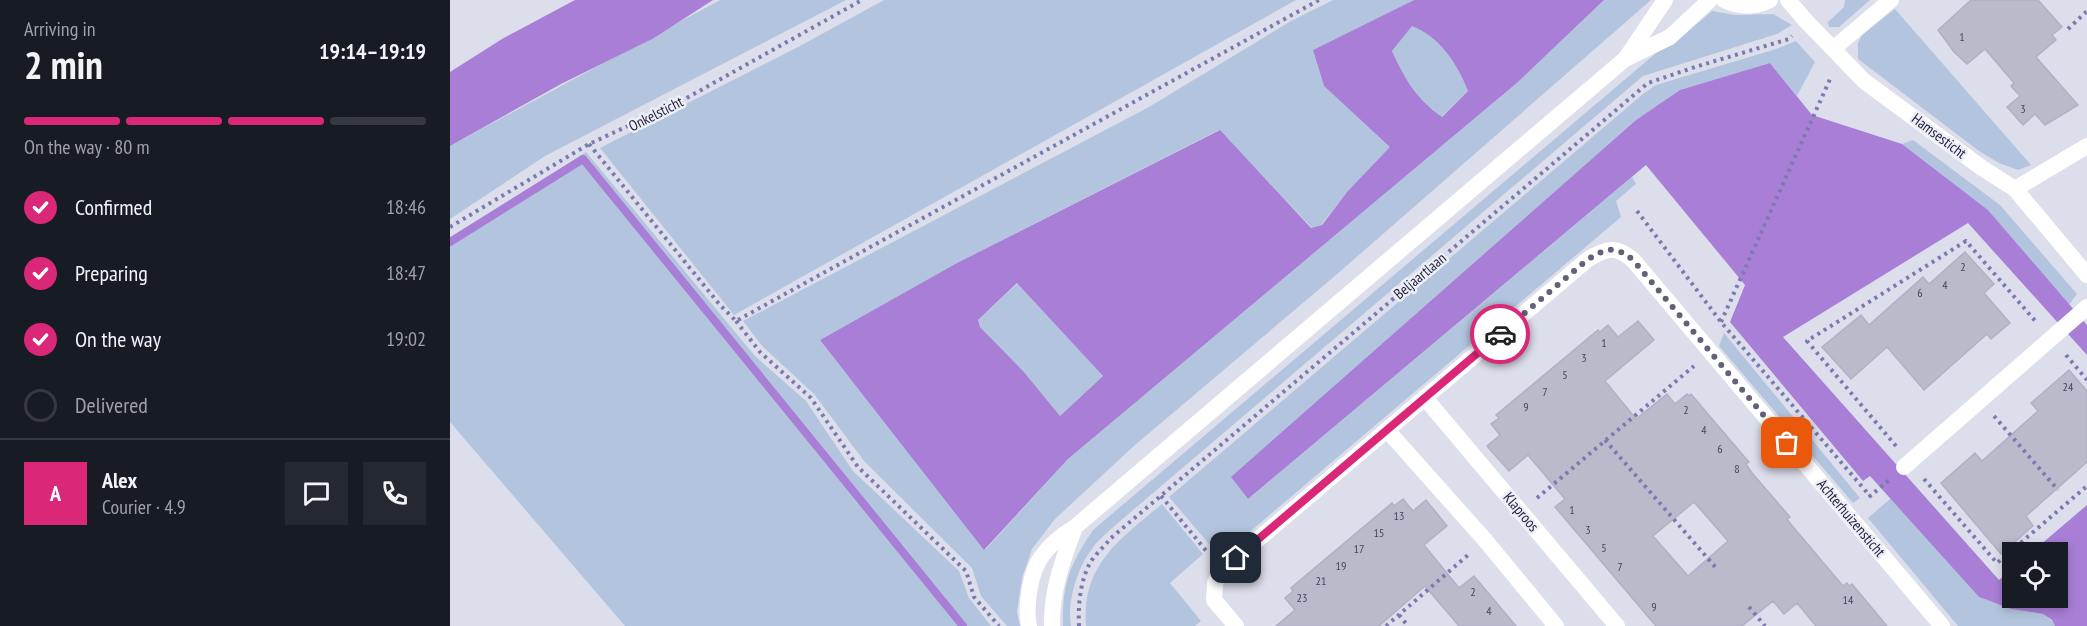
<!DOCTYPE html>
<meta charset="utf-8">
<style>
body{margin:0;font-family:"PT Sans Narrow",sans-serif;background:#242831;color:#f1f3f6;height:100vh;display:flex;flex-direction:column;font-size:22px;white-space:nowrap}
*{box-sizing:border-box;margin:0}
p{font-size:20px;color:#9ea1a6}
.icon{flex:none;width:33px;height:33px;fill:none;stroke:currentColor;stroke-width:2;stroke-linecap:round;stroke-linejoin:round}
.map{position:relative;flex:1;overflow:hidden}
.sheet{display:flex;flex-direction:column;background:#171b24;width:450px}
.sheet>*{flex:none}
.tools{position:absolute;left:1552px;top:542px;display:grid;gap:12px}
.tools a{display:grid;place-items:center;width:66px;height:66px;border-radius:0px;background:#171b24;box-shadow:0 3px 9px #0003;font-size:30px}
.pin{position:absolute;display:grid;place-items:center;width:51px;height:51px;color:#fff;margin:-26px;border-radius:12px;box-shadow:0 3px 9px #0006}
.courier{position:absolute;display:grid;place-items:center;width:60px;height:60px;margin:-30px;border:4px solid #db2777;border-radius:50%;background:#fff;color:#222;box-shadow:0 2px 8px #0007}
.summary em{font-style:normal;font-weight:700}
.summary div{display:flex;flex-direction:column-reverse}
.summary{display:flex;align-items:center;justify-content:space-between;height:102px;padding:0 24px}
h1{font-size:39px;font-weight:700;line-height:45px}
.bar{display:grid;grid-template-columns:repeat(4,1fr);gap:9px 6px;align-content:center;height:72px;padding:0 24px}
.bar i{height:8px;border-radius:4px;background:#363941}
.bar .on{background:#db2777}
.bar p{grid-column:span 4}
.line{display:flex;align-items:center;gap:15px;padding:0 24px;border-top:2px solid #363941}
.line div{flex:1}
.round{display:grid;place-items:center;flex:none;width:63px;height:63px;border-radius:0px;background:#242831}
ol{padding:0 24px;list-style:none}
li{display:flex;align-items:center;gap:18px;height:66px}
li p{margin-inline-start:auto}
li .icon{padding:6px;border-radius:50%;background:#db2777;color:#fff;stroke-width:4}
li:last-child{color:#9ea1a6}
li i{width:33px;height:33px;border:3px solid #363941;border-radius:50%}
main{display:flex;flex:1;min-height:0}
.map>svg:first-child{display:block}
.green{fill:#b3c5de}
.water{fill:#a87ed6;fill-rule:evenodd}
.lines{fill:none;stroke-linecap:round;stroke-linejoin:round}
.stream{stroke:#a87ed6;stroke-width:8}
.building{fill:#b9bbcb;stroke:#afb1c5;stroke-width:1.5;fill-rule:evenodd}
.path{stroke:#7a7ab1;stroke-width:4;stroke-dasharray:3 4.5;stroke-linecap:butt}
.minor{stroke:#fff;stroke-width:16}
.tertiary{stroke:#fff;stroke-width:16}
.done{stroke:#626179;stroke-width:6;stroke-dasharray:0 10.8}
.route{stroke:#db2777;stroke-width:8}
.labels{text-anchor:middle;stroke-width:5;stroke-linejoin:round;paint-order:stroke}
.number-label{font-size:12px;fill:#46445f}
.street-label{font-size:15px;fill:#1f1d3b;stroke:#edeff7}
</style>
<main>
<section class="sheet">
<div class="summary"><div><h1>2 min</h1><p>Arriving in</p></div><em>19:14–19:19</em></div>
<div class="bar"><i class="on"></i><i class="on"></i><i class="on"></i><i></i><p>On the way · 80 m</p></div>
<ol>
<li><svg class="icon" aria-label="check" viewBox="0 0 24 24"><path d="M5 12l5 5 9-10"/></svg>Confirmed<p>18:46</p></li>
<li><svg class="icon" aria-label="check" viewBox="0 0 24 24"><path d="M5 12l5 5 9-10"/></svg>Preparing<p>18:47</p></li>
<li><svg class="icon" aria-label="check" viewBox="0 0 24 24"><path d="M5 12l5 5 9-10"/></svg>On the way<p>19:02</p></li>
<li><i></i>Delivered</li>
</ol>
<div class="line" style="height:108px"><b class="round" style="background:#db2777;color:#fff">A</b><div><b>Alex</b><p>Courier · 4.9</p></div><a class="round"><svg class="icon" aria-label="chat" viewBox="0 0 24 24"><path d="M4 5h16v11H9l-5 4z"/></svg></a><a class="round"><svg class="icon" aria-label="phone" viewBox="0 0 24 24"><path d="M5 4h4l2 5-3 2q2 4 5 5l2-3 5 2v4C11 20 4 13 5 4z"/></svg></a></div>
</section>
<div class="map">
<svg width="1637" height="626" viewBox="0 0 1637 626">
<rect width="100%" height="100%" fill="#dddeeb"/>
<path class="green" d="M 270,0 L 396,0 L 95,156 L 0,219 L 0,146 Z
M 434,0 L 846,0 L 284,315 L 150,148 L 348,47 Z
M 883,0 L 964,0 L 863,50 L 874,86 L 941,147 L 897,192 L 871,225 L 862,228 L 769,130 L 507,263 L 370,340 L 535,550 L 618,459 L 1068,82 L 1154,0 L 1201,0 L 886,275 L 685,445 L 605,519 L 582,549 L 572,578 L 567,612 L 570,626 L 557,626 L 531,596 L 522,568 L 414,461 L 364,394 L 313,347 L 293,321 L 699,107 L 841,21 Z
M 1395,0 L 1420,0 L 1389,27 L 1379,27 L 1378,22 L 1394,7 Z
M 1445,9 L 1581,165 L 1568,170 L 1549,163 L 1529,151 L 1408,59 L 1408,43 L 1412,35 Z
M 1262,11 L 1285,15 L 1323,14 L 1342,25 L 1327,34 L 1193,76 L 662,528 C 655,535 647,541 642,549 C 627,568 617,602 621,626 L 613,626 C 612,584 620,564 643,530 L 1212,48 L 1229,39 Z
M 962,25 C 991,37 1007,63 1018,91 L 991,117 L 972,102 L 954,76 L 942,51 Z
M 1346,41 L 1365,62 L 1347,96 L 1320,63 L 1230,90 L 1186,120 L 782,477 L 798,499 L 1182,177 L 1186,184 L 1166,201 L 1171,217 L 770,557 L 719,497 L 1193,94 L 1206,85 L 1326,49 Z
M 1463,140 L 1550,205 L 1627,294 L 1619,305 L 1538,210 L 1452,144 Z
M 136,152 L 305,356 L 356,401 L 403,471 L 509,571 L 519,598 L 541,626 L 175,626 L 0,422 L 0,241 Z
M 568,283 L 653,376 L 610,416 L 574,372 L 530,327 L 528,320 Z
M 1274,333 L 1410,498 L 1403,503 L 1269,346 Z
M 1441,498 L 1529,597 L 1561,609 L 1593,614 L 1602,621 L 1605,626 L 1508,626 L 1418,518 Z
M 712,504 L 753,554 L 720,583 L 751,621 L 745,626 L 636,626 C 631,565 670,539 712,504 Z"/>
<path class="water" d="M 125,0 L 263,0 L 204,38 L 111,84 L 0,146 L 0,72 L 52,39 Z
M 964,0 L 1154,0 L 1068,82 L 618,459 L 534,550 L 370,340 L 507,263 L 770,130 L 861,228 L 872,225 L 897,192 L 940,147 L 874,86 L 863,50 ZM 962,26 C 990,37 1007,63 1018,91 L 992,117 C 966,99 955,79 942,51 ZM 567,283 L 653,376 L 610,416 L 574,372 L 530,327 L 528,320 Z
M 1320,63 L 1362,115 L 1452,144 L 1538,210 L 1637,325 L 1637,355 L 1518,223 L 1333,337 L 1549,580 L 1563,568 L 1563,597 L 1608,597 L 1608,552 L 1582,552 L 1637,505 L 1637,626 L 1605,626 L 1602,620 L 1593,614 L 1561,609 L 1529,597 L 1420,476 L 1413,481 L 1280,322 L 1295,285 L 1196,165 L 798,499 L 781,477 L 1186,120 L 1230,90 Z"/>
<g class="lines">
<path class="stream" d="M 0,242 L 133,159 L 513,626"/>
</g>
<path class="building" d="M 1521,0 L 1588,0 L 1612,27 L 1602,35 L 1606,40 L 1586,57 L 1628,105 L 1595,125 L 1585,114 L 1573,125 L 1557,107 L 1570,96 L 1561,86 L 1564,83 L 1535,49 L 1517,64 L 1504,52 L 1488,30 Z
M 1515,252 L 1544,284 L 1534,293 L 1560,323 L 1541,339 L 1537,334 L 1474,390 L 1437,347 L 1401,379 L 1372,347 L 1411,315 L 1419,325 L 1473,277 L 1479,284 Z
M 1188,321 L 1204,340 L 1155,381 L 1186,419 L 1217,394 L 1225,404 L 1237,394 L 1239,396 L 1241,394 L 1299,462 L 1296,464 L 1302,473 L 1340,517 L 1337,519 L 1339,522 L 1393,586 L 1397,583 L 1399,586 L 1402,584 L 1437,626 L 1366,626 L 1347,603 L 1334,614 L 1323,601 L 1292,626 L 1206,626 L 1105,507 L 1115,499 L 1078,455 L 1059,471 L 1037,446 L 1050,435 L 1041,424 L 1049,418 L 1046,415 L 1148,330 L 1150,332 L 1158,325 L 1168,337 ZM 1244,502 L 1278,541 L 1238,576 L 1203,536 Z
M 1619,370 L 1637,391 L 1637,462 L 1576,516 L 1583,526 L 1551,554 L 1491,483 L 1525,453 L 1532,461 L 1588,411 L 1581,403 Z
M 953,499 L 963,511 L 976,500 L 997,526 L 974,545 L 1009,588 L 1024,576 L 1066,626 L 1009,626 L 975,586 L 929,626 L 826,626 L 845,610 L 835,598 L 843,591 L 841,588 L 942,503 L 944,506 Z"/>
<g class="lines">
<path class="path" d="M 1618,29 L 1637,11
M 139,144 L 270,305 L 286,321 L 869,0
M 1187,211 L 1271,322 L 1420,496
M 0,227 L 139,144 L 226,104 L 412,0
M 286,321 L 310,352 L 361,398 L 408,467 L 516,571 L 524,597 L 549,626
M 1271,322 L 1381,77
M 1616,355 L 1637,380
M 1544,416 L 1608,490
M 1155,440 L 1267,569
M 1446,446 L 1357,341 L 1516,241 L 1587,323
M 1474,479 L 1547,563 L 1637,486
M 711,496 L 758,553
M 1419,497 L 1439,480
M 1087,498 L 1244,366
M 1299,607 L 1315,626
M 949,615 L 958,626
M 629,626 C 628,606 630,583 639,565 C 644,555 654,547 661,538 L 1198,83 L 1245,67 L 1339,39 L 1342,36
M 936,626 L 1018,555"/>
<path class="minor" d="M 1338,0 L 1356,21 L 1414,81 L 1532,168 L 1565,189 L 1637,275
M 1383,49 L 1441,0
M 1565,189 L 1637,146
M 975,398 L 1167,626
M 937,430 L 1035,540 L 1106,626
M 1454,467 L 1637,307
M 786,626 L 764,600 L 765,583 L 772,570 L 1137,260 C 1156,248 1165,245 1183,260 L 1492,626"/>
<path class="tertiary" d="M 1274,0 C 1289,7 1305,8 1320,0
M 1176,58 L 1215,0
M 579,626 C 575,607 580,571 592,556 C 601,543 612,535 625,527 L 1175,59 L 1220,37 L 1260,0
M 602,626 C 601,592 613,559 625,527"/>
</g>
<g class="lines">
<path class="done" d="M 1050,334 L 1137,260 C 1156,248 1165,245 1183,260 L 1337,443"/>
<path class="route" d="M 786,558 L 1050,334"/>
</g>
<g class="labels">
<g class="number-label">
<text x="1512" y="41">1</text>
<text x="1573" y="113">3</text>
<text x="1513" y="271">2</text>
<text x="1495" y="289">4</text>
<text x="1470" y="297">6</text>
<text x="1154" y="347">1</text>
<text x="1134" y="362">3</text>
<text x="1115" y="379">5</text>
<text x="1618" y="391">24</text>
<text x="1095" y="396">7</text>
<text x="1076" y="411">9</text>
<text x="1236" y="414">2</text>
<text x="1254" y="434">4</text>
<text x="1270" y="453">6</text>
<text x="1287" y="473">8</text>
<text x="1122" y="514">1</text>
<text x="949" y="520">13</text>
<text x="1138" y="534">3</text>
<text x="929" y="537">15</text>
<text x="1154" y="552">5</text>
<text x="909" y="553">17</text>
<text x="891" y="570">19</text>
<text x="1170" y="571">7</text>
<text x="871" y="585">21</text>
<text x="1023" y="596">2</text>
<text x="852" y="602">23</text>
<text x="1398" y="604">14</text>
<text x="1204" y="611">9</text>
<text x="1039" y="615">4</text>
</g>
<g class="street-label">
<text transform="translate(206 114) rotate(-27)" y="5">Onkelsticht</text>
<text transform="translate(1489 136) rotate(37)" y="5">Hamsesticht</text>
<text transform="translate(970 276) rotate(-40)" y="5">Beljaartlaan</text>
<text transform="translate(1071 512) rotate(50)" y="5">Klaproos</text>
<text transform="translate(1401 518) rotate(50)" y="5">Achterhuizensticht</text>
</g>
</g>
</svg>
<div class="tools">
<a><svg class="icon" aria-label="locate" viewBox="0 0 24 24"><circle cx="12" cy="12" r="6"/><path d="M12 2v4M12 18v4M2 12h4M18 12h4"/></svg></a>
</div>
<div class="pin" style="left:1337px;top:443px;background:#ea580c"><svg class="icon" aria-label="bag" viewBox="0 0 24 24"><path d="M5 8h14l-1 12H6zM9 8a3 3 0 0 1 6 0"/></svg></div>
<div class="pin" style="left:786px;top:558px;background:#1f2937"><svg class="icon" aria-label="home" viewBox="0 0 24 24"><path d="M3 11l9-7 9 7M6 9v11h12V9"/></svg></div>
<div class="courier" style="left:1050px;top:334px"><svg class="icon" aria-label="car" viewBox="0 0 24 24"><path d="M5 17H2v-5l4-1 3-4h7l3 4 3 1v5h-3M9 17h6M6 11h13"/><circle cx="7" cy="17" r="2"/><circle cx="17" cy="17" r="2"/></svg></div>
</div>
</main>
